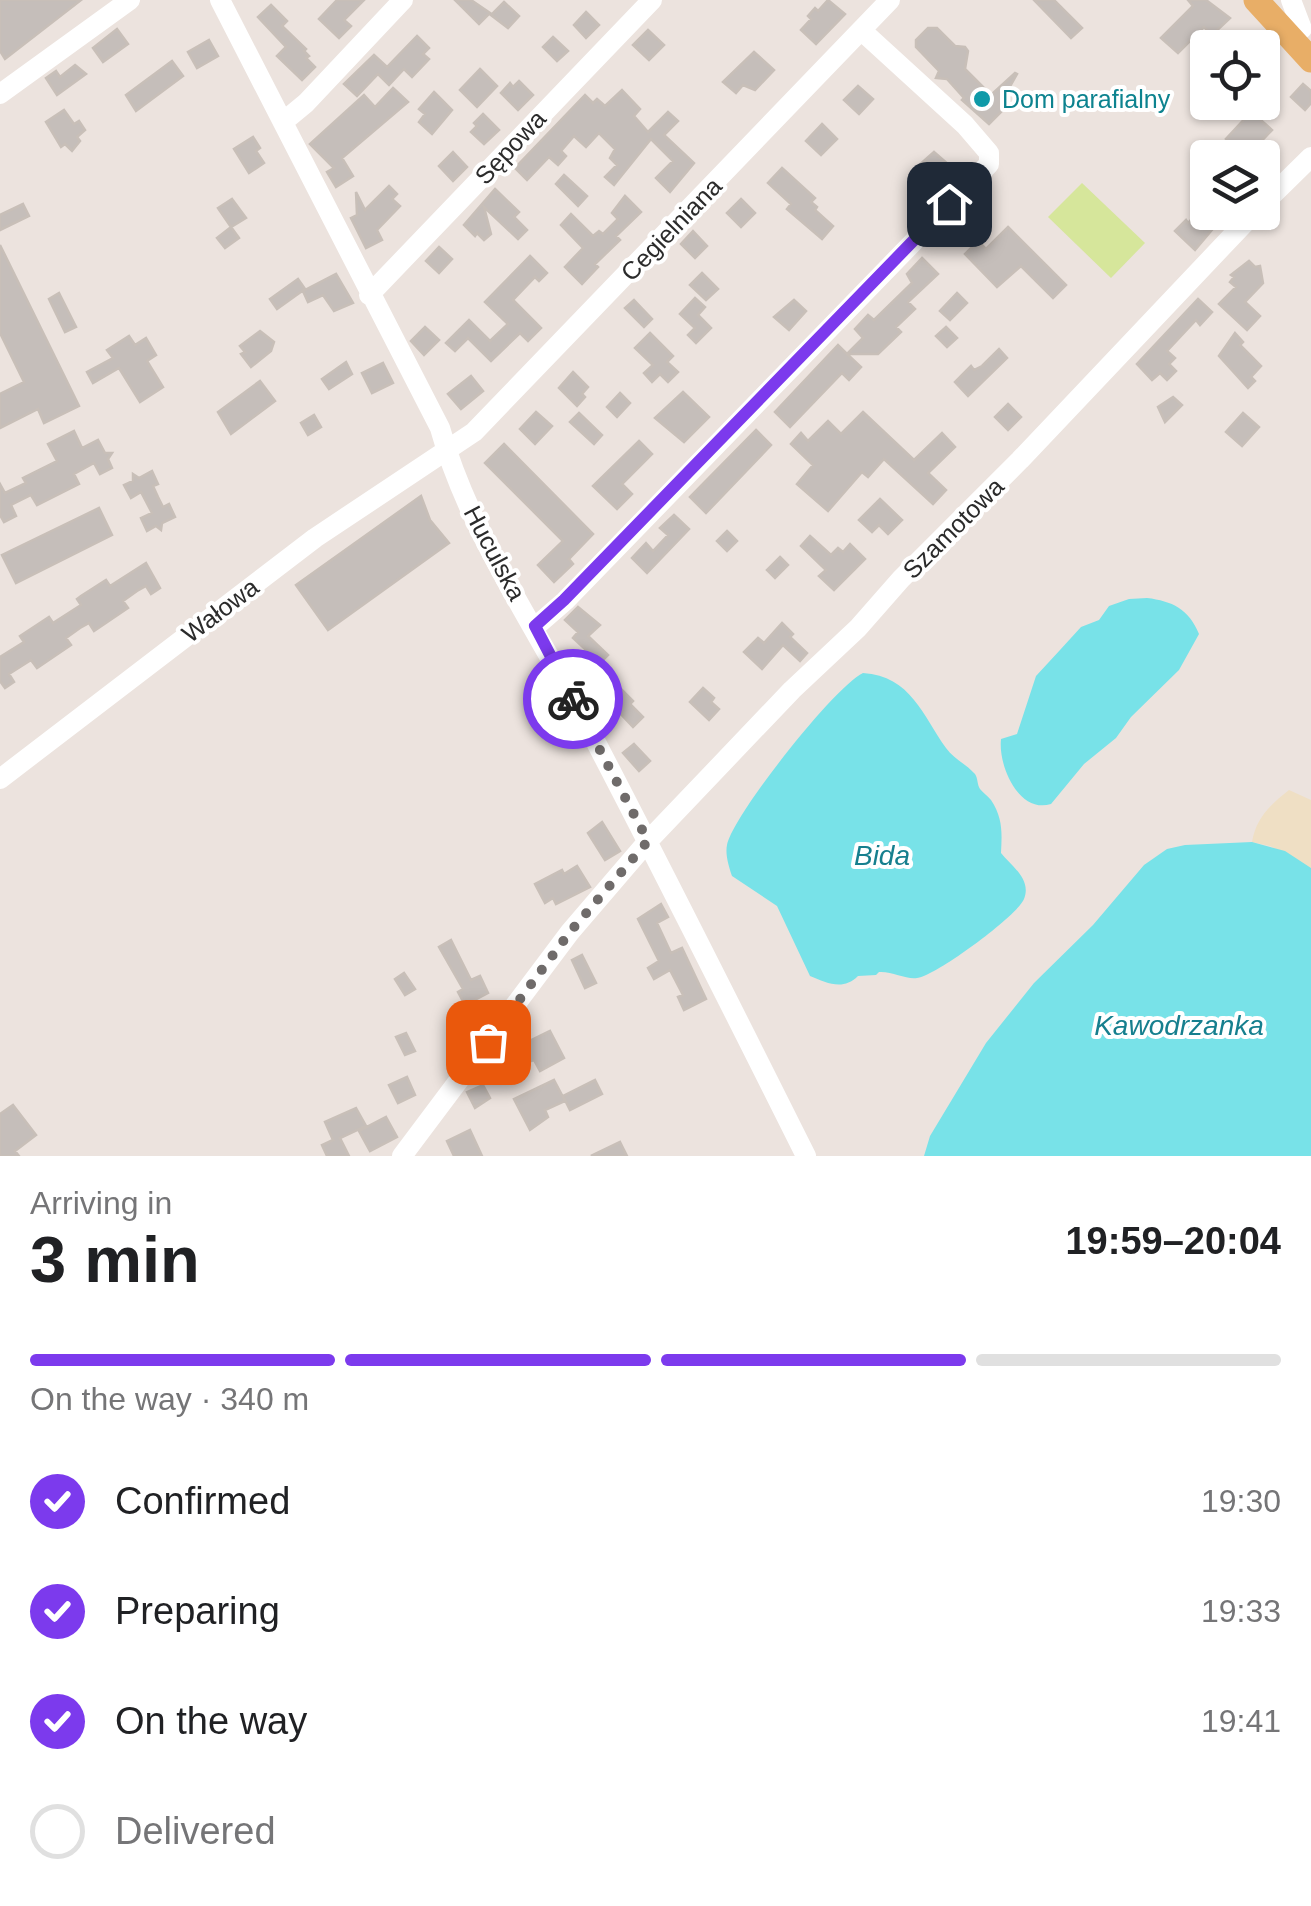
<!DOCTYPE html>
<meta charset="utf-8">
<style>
body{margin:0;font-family:Helvetica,sans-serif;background:#f2f2f2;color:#202124;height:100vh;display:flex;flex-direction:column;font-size:38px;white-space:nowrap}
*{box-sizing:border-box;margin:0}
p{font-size:32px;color:#757577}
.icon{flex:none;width:55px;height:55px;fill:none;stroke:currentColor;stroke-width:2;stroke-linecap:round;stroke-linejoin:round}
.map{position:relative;height:1156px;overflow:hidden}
.drawer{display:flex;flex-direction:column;background:#fff;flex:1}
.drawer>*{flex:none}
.fabs{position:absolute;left:1190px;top:30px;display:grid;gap:20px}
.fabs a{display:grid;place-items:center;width:90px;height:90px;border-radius:10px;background:#fff;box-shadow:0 2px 8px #0004;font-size:50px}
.pin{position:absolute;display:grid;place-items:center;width:85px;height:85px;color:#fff;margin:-42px;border-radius:20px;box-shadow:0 5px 15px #0006}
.courier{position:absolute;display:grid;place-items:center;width:100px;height:100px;margin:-50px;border:8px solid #7c3aed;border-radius:50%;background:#fff;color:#222;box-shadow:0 2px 12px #0007}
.summary em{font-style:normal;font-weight:800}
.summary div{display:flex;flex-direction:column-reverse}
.summary{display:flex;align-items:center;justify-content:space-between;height:170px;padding:0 30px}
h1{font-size:65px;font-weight:800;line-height:75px}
.bar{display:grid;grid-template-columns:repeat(4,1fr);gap:15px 10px;align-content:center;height:120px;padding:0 30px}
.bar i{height:12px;border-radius:8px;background:#e0e0e0}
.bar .current{background:#7c3aed}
.bar p{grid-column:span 4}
ol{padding:0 30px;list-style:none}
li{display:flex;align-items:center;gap:30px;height:110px}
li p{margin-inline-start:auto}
li .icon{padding:10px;border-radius:50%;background:#7c3aed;color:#fff;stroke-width:4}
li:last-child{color:#757577}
li i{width:55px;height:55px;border:5px solid #e0e0e0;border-radius:50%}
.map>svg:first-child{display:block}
.sand{fill:#efdfc4}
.pitch{fill:#d6e69b}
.water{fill:#78e2e8}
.building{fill:#c5beba;stroke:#c8bfb8;stroke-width:2.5}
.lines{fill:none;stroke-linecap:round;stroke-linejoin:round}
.minor{stroke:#fff;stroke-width:20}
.major{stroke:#e8ae67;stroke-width:25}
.done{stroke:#6f6b6a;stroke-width:10;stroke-dasharray:0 18}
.route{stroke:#7c3aed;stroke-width:12}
.culture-dot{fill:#0f9aa8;stroke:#fff;stroke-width:4}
.labels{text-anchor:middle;stroke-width:8;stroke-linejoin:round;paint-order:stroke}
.culture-label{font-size:25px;fill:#0d838f;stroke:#fff;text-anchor:start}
.street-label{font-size:25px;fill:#2b2b2b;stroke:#fff}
.water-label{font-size:28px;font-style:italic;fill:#167f8e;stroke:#fff}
</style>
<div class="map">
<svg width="1311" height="1156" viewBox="0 0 1311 1156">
<rect width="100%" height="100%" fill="#ece3de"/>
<path class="sand" d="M 1289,790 L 1311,800 L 1311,868 L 1270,846 L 1252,842 C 1256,818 1270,805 1289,790 Z"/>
<path class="pitch" d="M 1082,183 L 1145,243 L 1111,278 L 1048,217 Z"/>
<path class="water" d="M 1147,598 C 1172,601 1189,609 1199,634 L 1179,670 L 1131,717 L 1116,738 L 1084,764 L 1051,804 C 1019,814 998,766 1001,739 L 1017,734 L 1036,676 L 1060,650 L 1081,627 L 1099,620 L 1109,606 L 1129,599 Z
M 863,673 C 911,676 923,716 946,748 C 954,759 966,764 975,774 C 978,778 977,785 980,789 C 983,793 988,796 991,800 C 1003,818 1002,833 1001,853 C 1011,866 1032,879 1024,899 C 1018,915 936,976 917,978 C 907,980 892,971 879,972 L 876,975 L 858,976 C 843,991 827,983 810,976 L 777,906 L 732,876 C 729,867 725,855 727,845 C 733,815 835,686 863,673 Z
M 1252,842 L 1285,851 L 1311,868 L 1311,1156 L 924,1156 L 930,1136 L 986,1043 L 1034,983 L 1093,925 L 1144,865 L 1167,849 L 1185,845 Z"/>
<path class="building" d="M 0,0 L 81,0 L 5,59 L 0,51 Z
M 337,0 L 364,0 L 344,20 L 351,26 L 339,38 L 319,19 Z
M 455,0 L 471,0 L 490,13 L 479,24 Z
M 828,0 L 845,14 L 816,44 L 801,30 L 811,19 L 808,16 L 815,8 L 818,11 Z
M 1034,0 L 1054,0 L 1082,28 L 1071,38 Z
M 1188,0 L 1206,0 L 1230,18 L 1212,35 L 1204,27 L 1178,53 L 1161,38 L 1193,6 Z
M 504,2 L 519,16 L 508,28 L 491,15 Z
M 271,5 L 287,21 L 282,26 L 306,49 L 304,51 L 309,56 L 306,58 L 315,67 L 302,80 L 277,56 L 286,47 L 258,17 Z
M 586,12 L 599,25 L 586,38 L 574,25 Z
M 928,28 L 937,28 L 955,46 L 965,47 L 968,51 L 965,69 L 991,95 L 1015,73 L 1017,74 L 1003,99 L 1008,105 L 989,124 L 962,100 L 964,98 L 947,79 L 936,78 L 939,71 L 916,47 L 916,40 Z
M 117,29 L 128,44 L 103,62 L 93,48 Z
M 648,30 L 664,45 L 649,60 L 633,45 Z
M 417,36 L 429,48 L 423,54 L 429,59 L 412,77 L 404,69 L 389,85 L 378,74 L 357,96 L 344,84 L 374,55 L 387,67 Z
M 553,37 L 568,51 L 557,61 L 543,47 Z
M 209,40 L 218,56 L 197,68 L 188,52 Z
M 754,52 L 774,70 L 755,90 L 743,85 L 736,93 L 723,82 Z
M 172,61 L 183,76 L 136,111 L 126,95 Z
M 75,65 L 86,74 L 57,95 L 46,78 L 56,71 L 60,77 Z
M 480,69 L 497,86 L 477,107 L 460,90 Z
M 519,81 L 533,95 L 518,110 L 501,93 L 510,83 L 513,87 Z
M 1303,84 L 1311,91 L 1311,103 L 1305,110 L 1291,97 Z
M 858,86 L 873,99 L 859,114 L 844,100 Z
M 393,88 L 408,102 L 342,158 L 353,176 L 336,187 L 327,172 L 334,168 L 310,144 L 364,95 L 375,107 Z
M 622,90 L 640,109 L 634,116 L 648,132 L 668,112 L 678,121 L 664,135 L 694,163 L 670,192 L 656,178 L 673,161 L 651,139 L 614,185 L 605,177 L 617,165 L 610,158 L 615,149 L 599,133 L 586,147 L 574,136 L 561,151 L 566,156 L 558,165 L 549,157 L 527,180 L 515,168 L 585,95 L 593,103 L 597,99 L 605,106 Z
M 434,92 L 452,110 L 432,134 L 419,122 L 425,114 L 419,109 Z
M 1239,102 L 1256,102 L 1260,108 L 1254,114 L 1272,130 L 1253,150 L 1246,144 L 1239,150 L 1226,139 L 1249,114 Z
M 64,110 L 74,124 L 79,121 L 85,130 L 77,137 L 80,141 L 72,151 L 65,144 L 61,147 L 46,122 Z
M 483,114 L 499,130 L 484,144 L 471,132 L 477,126 L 474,123 Z
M 822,124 L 837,139 L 821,155 L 806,141 Z
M 253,137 L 260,148 L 256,151 L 264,163 L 249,173 L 234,149 Z
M 453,152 L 467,167 L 453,181 L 439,166 Z
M 934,152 L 950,166 L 936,183 L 917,167 Z
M 782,168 L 815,198 L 811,202 L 817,207 L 815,210 L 833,226 L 822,239 L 787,209 L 791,204 L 768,183 Z
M 564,175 L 587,196 L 578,206 L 556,184 Z
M 389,186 L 397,194 L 392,199 L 400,206 L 377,230 L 382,240 L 366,248 L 351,218 L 357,215 L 356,192 L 365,210 Z
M 495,189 L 519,212 L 514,217 L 527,230 L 518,239 L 484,207 L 491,234 L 484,240 L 477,233 L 475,236 L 464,225 Z
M 625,196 L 641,212 L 616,236 L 620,240 L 595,264 L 598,267 L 582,284 L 565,267 L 583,248 L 561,225 L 571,214 L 593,236 L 599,231 L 603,234 L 618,219 L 612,213 Z
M 232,199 L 246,218 L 231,227 L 218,208 Z
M 741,199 L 755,213 L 741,227 L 727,213 Z
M 1208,201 L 1208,212 L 1227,212 L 1195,250 L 1175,231 L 1186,220 L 1188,223 Z
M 23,204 L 29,216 L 0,230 L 0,215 Z
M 231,227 L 239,238 L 225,248 L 217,238 Z
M 1008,227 L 1066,285 L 1053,298 L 1021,266 L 997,287 L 965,254 L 978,241 L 986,249 Z
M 693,231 L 707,246 L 695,258 L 681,244 Z
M 0,245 L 79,406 L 44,423 L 38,409 L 0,428 L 0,394 L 24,382 L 0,333 Z
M 439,247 L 452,259 L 439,273 L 426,261 Z
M 530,256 L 547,273 L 539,281 L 535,277 L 513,300 L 541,328 L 528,341 L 520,333 L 491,361 L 468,338 L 455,351 L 446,343 L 469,320 L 490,341 L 508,324 L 485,302 Z
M 922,258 L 938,274 L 908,302 L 915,309 L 896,327 L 901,332 L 878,354 L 847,354 L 861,367 L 849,380 L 842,373 L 790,427 L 775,412 L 838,345 L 847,354 L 863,338 L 855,329 L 868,315 L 874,320 L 912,283 L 907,274 Z
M 1249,261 L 1255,267 L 1260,266 L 1263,283 L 1245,302 L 1260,316 L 1247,330 L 1219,304 L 1236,287 L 1230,282 L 1234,277 L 1231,275 Z
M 702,273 L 718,289 L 706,300 L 690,285 Z
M 336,274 L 353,303 L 334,311 L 323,295 L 308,302 L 303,291 Z
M 298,279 L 305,289 L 277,309 L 270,299 Z
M 59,293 L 76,327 L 65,332 L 49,299 Z
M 957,293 L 967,303 L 950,320 L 940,311 Z
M 695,298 L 705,307 L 698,315 L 711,328 L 696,343 L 688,335 L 695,328 L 680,314 Z
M 1198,299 L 1212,312 L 1200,325 L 1196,320 L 1167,351 L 1175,358 L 1169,364 L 1176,371 L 1167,380 L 1160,373 L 1152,380 L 1137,364 Z
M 634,300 L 652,319 L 644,327 L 625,308 Z
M 794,300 L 806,311 L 789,330 L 774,317 Z
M 425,327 L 439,340 L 424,355 L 411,341 Z
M 946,327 L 957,338 L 947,347 L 936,336 Z
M 260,331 L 274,342 L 271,351 L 251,367 L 241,354 L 245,352 L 240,346 Z
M 650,333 L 673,356 L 667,362 L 678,372 L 668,382 L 660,374 L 652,382 L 644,373 L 653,365 L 635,348 Z
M 1235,333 L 1243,342 L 1240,345 L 1261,366 L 1251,377 L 1255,381 L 1248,388 L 1219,356 Z
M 129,336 L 135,345 L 146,338 L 156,355 L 147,361 L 163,387 L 140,402 L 119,368 L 93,383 L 87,372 L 113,358 L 107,350 Z
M 999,349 L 1007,358 L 968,396 L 955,382 L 971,366 L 974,370 L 982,366 Z
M 346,362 L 352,374 L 329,389 L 322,379 Z
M 383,363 L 393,383 L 372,393 L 362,373 Z
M 573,372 L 588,387 L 582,394 L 585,397 L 577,406 L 559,388 Z
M 471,376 L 483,391 L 461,409 L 448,394 Z
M 260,381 L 275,401 L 231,434 L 218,412 Z
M 683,392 L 709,417 L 684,442 L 655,418 Z
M 620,393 L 630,403 L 617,417 L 607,407 Z
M 1173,397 L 1182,405 L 1165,422 L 1158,407 Z
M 1008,404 L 1021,417 L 1008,430 L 995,417 Z
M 536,412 L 552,426 L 535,444 L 520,429 Z
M 863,412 L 914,460 L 942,433 L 955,447 L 928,473 L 946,490 L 933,504 L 884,459 L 868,477 L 862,472 L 828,511 L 797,484 L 813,465 L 791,444 L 801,433 L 808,441 L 828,421 L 841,434 Z
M 579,413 L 602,435 L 594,444 L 570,422 Z
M 1243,413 L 1259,427 L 1242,446 L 1226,432 Z
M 314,415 L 321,427 L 308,435 L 301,423 Z
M 756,430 L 771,445 L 706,513 L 690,497 Z
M 74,431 L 82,448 L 98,440 L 105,453 L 112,453 L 108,459 L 112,468 L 100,474 L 94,463 L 74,474 L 79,484 L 37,505 L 31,495 L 11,505 L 16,516 L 4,522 L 0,515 L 0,484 L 5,493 L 26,483 L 23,478 L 57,461 L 48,444 Z
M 639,441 L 652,454 L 622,484 L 632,494 L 617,509 L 593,486 Z
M 504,444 L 593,534 L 569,559 L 573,564 L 554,582 L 538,565 L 563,541 L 485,463 Z
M 152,471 L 158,484 L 153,486 L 158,497 L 163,507 L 169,504 L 175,517 L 162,523 L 161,530 L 156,526 L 147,531 L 141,518 L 152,513 L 141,492 L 131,498 L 124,485 L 133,481 L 133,474 L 139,478 Z
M 421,496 L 430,520 L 449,543 L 328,630 L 296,585 Z
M 880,499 L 902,520 L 888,534 L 879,525 L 872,532 L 859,520 Z
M 99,508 L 112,535 L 16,583 L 2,555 Z
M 674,515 L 689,529 L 647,573 L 632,558 L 646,543 L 653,551 L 668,535 L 660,528 Z
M 727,531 L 737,541 L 727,551 L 717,541 Z
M 810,536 L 831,555 L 838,548 L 843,552 L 850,544 L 865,559 L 834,590 L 819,576 L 826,570 L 801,546 Z
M 780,557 L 788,565 L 775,578 L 767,570 Z
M 146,563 L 160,588 L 151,594 L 146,586 L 137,591 L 123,601 L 128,608 L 94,631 L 89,623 L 80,628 L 66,638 L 71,645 L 37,668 L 31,660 L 9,674 L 14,682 L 5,688 L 0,681 L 0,657 L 24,642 L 20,636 L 49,617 L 53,623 L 81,605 L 77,599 L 81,596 L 106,580 L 110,586 Z
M 578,607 L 600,625 L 588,636 L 608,655 L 594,669 L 579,655 L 585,649 L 573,638 L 578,632 L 565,620 Z
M 782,623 L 793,634 L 790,637 L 807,653 L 800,661 L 783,645 L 762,669 L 744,652 L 758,638 L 764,643 Z
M 612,680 L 633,701 L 630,704 L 643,717 L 633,727 L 600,692 Z
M 703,688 L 714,698 L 711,702 L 719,709 L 709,720 L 690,702 Z
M 634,744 L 650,761 L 639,771 L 623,753 Z
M 602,822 L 620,851 L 605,860 L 588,833 Z
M 577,866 L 590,887 L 556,904 L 553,898 L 545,903 L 535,884 L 562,870 L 564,874 Z
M 661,904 L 668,917 L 657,923 L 671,953 L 682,948 L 706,999 L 684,1010 L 678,997 L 683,995 L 670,970 L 654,979 L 648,968 L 659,961 L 638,919 Z
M 451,940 L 471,980 L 480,976 L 488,993 L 465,1005 L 458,992 L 463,989 L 439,947 Z
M 582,955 L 596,983 L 585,988 L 572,960 Z
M 404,973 L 415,989 L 405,995 L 395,979 Z
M 550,1031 L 564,1058 L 540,1071 L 534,1060 L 525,1063 L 517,1047 Z
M 406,1033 L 415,1051 L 405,1055 L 396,1037 Z
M 407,1077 L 415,1095 L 398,1103 L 389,1085 Z
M 554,1080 L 565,1101 L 545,1110 L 548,1117 L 530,1130 L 514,1099 Z
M 595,1080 L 602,1094 L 570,1110 L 563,1096 Z
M 483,1085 L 490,1098 L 475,1108 L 467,1092 Z
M 13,1105 L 36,1135 L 15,1151 L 19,1156 L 0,1156 L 0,1114 Z
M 356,1108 L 366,1126 L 340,1138 L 349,1156 L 327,1156 L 322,1145 L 333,1140 L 325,1122 Z
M 386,1117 L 397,1137 L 370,1151 L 359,1131 Z
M 470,1130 L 482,1156 L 454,1156 L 447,1141 Z
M 620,1142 L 627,1156 L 591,1156 Z"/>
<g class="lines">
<path class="minor" d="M 220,0 L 440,428 C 467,526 530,619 578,708 C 656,856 731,1006 806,1156
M 1291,0 L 1302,29
M 0,94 L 130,0
M 283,122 L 306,103 L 403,0
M 1262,205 L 1311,157
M 369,295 L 652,0
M 535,627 L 565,601 L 989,164 L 989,153 L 965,125 L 861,30
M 0,779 L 315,538 L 474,432 L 890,0
M 402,1156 L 570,932 L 648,841 L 792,690 L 858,628 L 901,579 L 1020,460 L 1255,212"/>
<path class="major" d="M 1256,0 L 1311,60"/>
</g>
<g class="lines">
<path class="done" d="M 488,1042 L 570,932 L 648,841 L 573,699"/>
<path class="route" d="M 573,699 L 535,626 L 564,600 L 949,204"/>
</g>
<circle class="culture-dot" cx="982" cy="99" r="10"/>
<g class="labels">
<g class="culture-label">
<text x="1002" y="108">Dom parafialny</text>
</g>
<g class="street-label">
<text transform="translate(510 147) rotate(-47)" y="9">Sępowa</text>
<text transform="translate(671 229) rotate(-46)" y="9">Cegielniana</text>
<text transform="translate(953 528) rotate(-45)" y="9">Szamotowa</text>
<text transform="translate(495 553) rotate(62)" y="9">Huculska</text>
<text transform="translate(220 610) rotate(-37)" y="9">Wałowa</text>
</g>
<g class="water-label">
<text x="882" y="865">Bida</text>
<text x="1179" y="1035">Kawodrzanka</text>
</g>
</g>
</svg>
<div class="fabs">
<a><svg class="icon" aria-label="locate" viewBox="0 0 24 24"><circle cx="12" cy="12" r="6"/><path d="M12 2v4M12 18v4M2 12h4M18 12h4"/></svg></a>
<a><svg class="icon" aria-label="layers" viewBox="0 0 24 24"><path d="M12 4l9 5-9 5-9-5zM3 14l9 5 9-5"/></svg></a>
</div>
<div class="pin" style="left:488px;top:1042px;background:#ea580c"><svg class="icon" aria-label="bag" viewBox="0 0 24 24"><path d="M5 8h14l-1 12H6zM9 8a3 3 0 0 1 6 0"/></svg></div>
<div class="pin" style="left:949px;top:204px;background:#1f2937"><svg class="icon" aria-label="home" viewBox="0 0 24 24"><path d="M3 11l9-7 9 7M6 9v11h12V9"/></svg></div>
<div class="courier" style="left:573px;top:699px"><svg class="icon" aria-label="bike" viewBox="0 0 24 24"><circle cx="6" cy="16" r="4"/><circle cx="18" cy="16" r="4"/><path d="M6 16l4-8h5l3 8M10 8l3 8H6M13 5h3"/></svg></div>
</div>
<section class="drawer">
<div class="summary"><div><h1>3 min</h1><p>Arriving in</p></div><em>19:59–20:04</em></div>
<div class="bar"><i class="current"></i><i class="current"></i><i class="current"></i><i></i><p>On the way · 340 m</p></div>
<ol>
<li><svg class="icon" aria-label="check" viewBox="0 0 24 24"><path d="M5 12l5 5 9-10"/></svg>Confirmed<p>19:30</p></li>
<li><svg class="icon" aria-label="check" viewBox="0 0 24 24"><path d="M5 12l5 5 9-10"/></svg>Preparing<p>19:33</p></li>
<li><svg class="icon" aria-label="check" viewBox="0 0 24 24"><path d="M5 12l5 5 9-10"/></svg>On the way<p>19:41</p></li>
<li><i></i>Delivered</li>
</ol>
</section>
